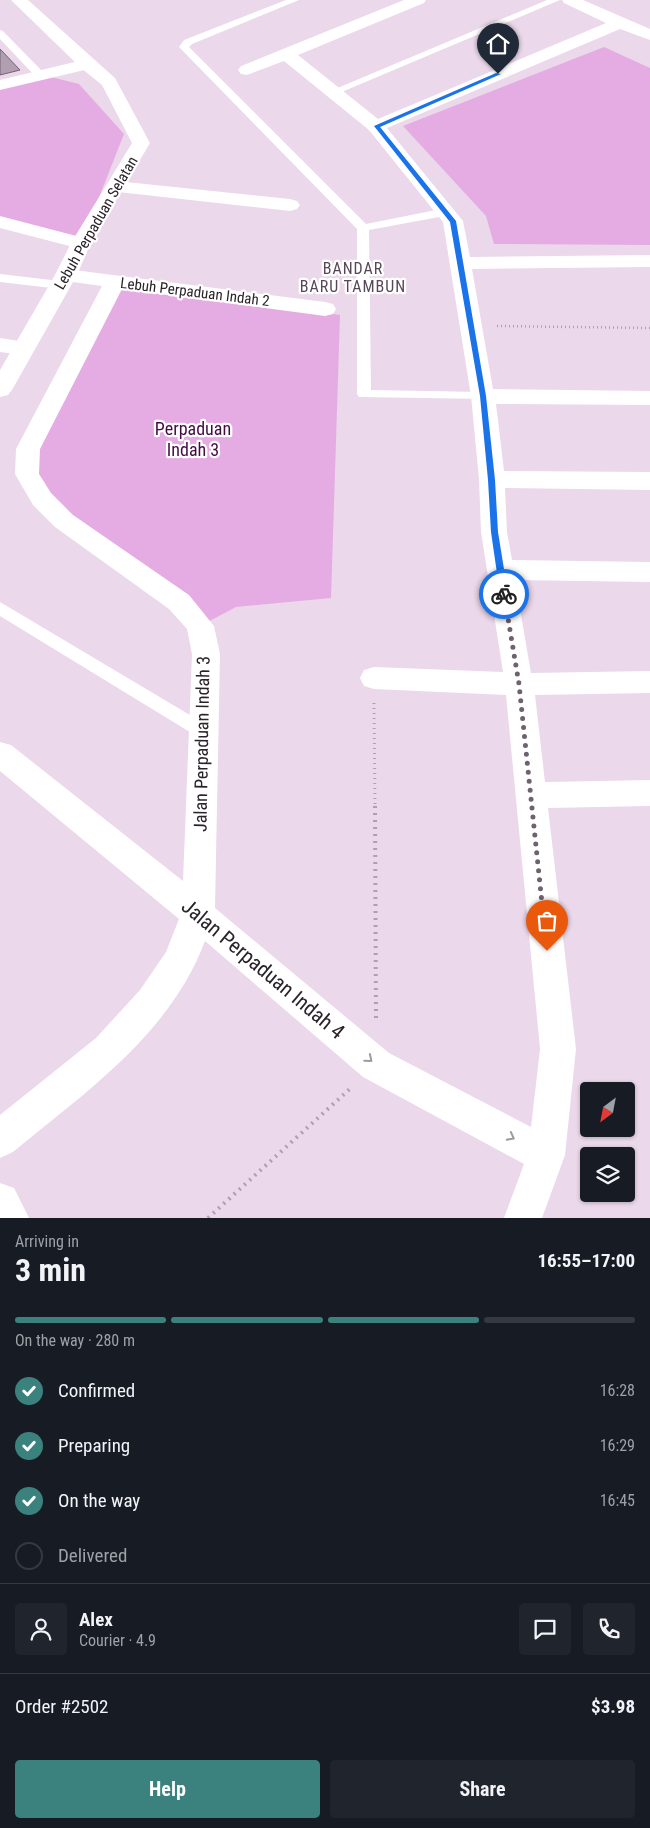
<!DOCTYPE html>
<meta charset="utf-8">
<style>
body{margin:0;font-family:"Roboto Condensed",sans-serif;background:#20242c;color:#f1f3f6;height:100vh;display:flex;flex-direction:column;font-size:19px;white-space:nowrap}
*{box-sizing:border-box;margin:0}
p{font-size:16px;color:#9ea1a6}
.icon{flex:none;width:28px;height:28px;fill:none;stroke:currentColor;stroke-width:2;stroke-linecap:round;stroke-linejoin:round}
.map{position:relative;height:1218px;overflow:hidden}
.drawer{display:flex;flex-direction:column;background:#171b24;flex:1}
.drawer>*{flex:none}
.needle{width:32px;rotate:212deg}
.buttons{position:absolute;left:580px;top:1082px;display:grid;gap:10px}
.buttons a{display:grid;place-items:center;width:55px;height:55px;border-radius:5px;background:#171b24;box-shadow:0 1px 4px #0004;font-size:25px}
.pin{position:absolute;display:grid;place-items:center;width:42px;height:42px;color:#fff;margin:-51px -21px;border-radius:50% 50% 50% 0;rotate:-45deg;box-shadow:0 0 5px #0007}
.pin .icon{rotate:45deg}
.courier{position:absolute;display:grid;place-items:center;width:50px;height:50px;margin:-25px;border:4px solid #1a73e8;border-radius:50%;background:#fff;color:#222;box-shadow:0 1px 6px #0007}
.headline em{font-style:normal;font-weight:700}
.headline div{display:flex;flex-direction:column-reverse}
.headline{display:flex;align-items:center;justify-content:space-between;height:85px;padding:0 15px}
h1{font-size:32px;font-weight:700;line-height:38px}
.bar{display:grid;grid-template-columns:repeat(4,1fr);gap:8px 5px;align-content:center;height:60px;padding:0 15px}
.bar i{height:6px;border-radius:4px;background:#363941}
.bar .current{background:#3b827e}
.bar p{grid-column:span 4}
.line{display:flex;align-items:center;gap:12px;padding:0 15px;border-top:1px solid #363941}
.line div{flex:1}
.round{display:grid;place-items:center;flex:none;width:52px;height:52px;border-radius:5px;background:#20242c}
ol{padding:0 15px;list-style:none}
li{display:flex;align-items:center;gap:15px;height:55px}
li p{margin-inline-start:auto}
li .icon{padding:5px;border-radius:50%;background:#3b827e;color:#fff;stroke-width:4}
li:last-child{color:#9ea1a6}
li i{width:28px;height:28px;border:2px solid #363941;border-radius:50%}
.cta{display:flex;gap:10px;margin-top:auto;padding:10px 15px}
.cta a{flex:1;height:58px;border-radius:5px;background:#3b827e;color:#fff;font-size:20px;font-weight:700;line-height:58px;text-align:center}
.cta a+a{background:#20242c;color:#f1f3f6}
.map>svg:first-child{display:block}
.green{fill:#e5abe3}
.building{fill:#b19eb0;stroke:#736272}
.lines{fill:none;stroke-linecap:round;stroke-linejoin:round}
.path-far2{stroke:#afa0af;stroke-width:2.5;stroke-dasharray:1 3;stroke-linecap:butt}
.path-far1{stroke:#afa0af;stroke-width:3;stroke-dasharray:1 4;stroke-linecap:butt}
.path{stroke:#afa0af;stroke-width:4;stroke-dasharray:2 5;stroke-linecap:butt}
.lane{fill:#fff;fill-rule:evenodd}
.street{fill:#fff;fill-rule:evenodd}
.secondary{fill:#fff;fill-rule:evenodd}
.oneway{stroke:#9f9c9f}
.route{fill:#1a73e8}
.done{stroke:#6e626d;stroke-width:5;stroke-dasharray:0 9}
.labels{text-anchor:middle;stroke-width:4.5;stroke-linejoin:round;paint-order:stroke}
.far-street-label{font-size:15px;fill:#2a232a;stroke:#fff}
.far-neighbourhood-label{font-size:16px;letter-spacing:1px;fill:#574857;stroke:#fff}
.park-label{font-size:18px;fill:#430c44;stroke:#fff}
.street-label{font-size:18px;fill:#2a232a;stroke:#fff}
.near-street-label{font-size:21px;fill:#2a232a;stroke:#fff}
</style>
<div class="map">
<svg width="650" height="1218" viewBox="0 0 650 1218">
<rect width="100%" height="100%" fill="#ebd8ea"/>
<path class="green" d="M 604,47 L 650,68 L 650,245 L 494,244 L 486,216 L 403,126 Z
M 39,74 L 79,84 L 124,134 L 81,243 L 0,222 L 0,85 Z
M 115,281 L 340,315 L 331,598 L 236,607 L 200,626 L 42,499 L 28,449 Z"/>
<path class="building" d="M 0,49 L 20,70 L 0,75 Z"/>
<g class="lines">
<path class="path-far2" d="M 497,326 L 650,328"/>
<path class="path-far1" d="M 374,703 L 375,807"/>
<path class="path" d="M 375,806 L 376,1022
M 208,1218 L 352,1087"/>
<path class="lane" d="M 286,0 L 299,0 L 192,44 L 189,47 L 366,224 L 446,208 L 450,209 L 452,212 L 450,215 L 369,230 L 371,390 L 483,392 L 488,393 L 490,396 L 488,399 L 359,397 L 357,394 L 357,229 L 179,47 L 184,40 Z
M 547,0 L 560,0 L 337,94 L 329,94 L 328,92 Z
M 0,30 L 3,31 L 43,72 L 44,74 L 43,76 L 35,76 L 0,39 Z
M 0,274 L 60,281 L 66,285 L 60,289 L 0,282 Z
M 0,602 L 210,727 L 213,732 L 210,737 L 204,739 L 198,737 L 0,616 Z"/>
<path class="street" d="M 404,0 L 426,0 L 424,3 L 298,55 L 378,119 L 606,23 L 564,3 L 562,0 L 583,0 L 650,29 L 650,40 L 620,29 L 387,128 L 463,221 L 470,257 L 650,255 L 650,267 L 472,269 L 493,389 L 650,391 L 650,405 L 496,404 L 504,471 L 650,472 L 650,490 L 505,488 L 507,532 L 512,560 L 650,562 L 650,582 L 515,580 L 531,673 L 650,671 L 650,693 L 535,695 L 545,782 L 650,780 L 650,806 L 548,808 L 576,1049 L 565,1155 L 542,1218 L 504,1218 L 524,1164 L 363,1077 L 205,941 C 170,1034 87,1091 13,1152 L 0,1158 L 0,1115 L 96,1038 L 140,990 L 166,952 L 179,919 L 0,771 L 0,742 L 11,745 L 183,881 L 192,654 L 187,629 L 169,609 L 55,527 L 33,505 L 15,474 L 16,449 L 102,286 L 58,280 L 55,275 L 58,270 L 66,269 L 325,302 L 333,304 L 336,309 L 333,314 L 325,316 L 122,289 L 40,449 L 39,474 L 51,493 L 73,515 L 189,595 L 214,626 L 220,654 L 215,908 L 389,1053 L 531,1127 L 540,1049 L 506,695 L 374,689 L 364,686 L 360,678 L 364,670 L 374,667 L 503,672 L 481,532 L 479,479 L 471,396 L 443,222 L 369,130 L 284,61 L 247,75 L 241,74 L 238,70 L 241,66 Z
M 87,59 L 93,60 L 96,64 L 93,68 L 0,90 L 0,80 Z
M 116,181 L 290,199 L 297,201 L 300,205 L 297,209 L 290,211 L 109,191 L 106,187 L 109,183 Z
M 0,216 L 88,239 L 91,243 L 88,247 L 81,249 L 0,228 Z
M 0,338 L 32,343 L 35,348 L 32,353 L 24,355 L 0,352 Z
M 0,1183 L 14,1188 L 29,1218 L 0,1218 Z"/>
<path class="secondary" d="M 11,0 L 28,0 L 115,78 L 150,143 L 91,243 L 77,275 L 12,390 L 8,395 L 0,397 L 0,370 L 55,275 L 71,243 L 132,143 L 102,85 L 81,68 Z"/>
</g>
<defs><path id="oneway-chevron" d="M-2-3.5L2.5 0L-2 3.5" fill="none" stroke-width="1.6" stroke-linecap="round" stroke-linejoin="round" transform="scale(1.25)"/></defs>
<g class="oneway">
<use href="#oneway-chevron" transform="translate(369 1059) rotate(40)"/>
<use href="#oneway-chevron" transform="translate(511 1137) rotate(28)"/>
</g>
<path class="route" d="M 496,73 L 501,74 L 380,127 L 456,221 L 486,396 L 495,480 L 498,532 L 508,594 L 504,597 L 500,594 L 491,532 L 488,480 L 480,396 L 450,222 L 374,126 Z"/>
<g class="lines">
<path class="done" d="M 504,594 L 519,684 L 547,951"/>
</g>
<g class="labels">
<g class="far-street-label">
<text transform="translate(96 223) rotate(-60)" y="5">Lebuh Perpaduan Selatan</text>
<text transform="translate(195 292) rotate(7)" y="5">Lebuh Perpaduan Indah 2</text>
</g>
<g class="far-neighbourhood-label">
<text x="353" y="274">BANDAR<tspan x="353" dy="18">BARU TAMBUN</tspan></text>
</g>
<g class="park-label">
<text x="193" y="435">Perpaduan<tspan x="193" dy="21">Indah 3</tspan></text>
</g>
<g class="street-label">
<text transform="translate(202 744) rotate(-89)" y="6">Jalan Perpaduan Indah 3</text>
</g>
<g class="near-street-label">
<text transform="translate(263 969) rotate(40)" y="7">Jalan Perpaduan Indah 4</text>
</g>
</g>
</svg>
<div class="buttons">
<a><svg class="needle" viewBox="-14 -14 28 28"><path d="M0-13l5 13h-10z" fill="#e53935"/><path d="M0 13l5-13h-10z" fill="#9ea1a6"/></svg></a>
<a><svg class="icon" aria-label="layers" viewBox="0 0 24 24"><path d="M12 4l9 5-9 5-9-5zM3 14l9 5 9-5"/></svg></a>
</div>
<div class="pin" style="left:547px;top:951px;background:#ea580c"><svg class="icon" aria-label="bag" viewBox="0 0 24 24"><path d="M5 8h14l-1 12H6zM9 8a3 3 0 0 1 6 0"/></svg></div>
<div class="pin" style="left:498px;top:74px;background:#1f2937"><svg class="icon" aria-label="home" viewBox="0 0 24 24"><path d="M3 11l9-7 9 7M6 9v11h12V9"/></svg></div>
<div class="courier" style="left:504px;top:594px"><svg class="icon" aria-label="bike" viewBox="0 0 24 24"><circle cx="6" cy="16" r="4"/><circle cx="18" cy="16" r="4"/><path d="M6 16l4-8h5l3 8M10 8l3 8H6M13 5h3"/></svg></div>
</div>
<section class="drawer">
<div class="headline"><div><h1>3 min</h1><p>Arriving in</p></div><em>16:55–17:00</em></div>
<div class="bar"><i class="current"></i><i class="current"></i><i class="current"></i><i></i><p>On the way · 280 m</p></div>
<ol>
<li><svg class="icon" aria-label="check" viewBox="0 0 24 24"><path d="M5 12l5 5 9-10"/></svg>Confirmed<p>16:28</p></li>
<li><svg class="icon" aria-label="check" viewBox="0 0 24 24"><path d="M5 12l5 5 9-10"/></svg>Preparing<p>16:29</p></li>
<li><svg class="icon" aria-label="check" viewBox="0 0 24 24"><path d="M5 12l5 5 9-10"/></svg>On the way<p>16:45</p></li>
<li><i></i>Delivered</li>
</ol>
<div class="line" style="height:90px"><a class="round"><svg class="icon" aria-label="person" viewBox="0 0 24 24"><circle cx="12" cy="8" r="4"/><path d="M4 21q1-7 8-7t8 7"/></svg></a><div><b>Alex</b><p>Courier · 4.9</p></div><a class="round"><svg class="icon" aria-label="chat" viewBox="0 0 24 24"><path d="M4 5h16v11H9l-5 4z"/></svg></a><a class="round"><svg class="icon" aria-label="phone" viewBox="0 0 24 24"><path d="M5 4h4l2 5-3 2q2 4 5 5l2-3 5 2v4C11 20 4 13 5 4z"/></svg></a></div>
<div class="line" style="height:65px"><div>Order #2502</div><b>$3.98</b></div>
<div class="cta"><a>Help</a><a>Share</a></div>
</section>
